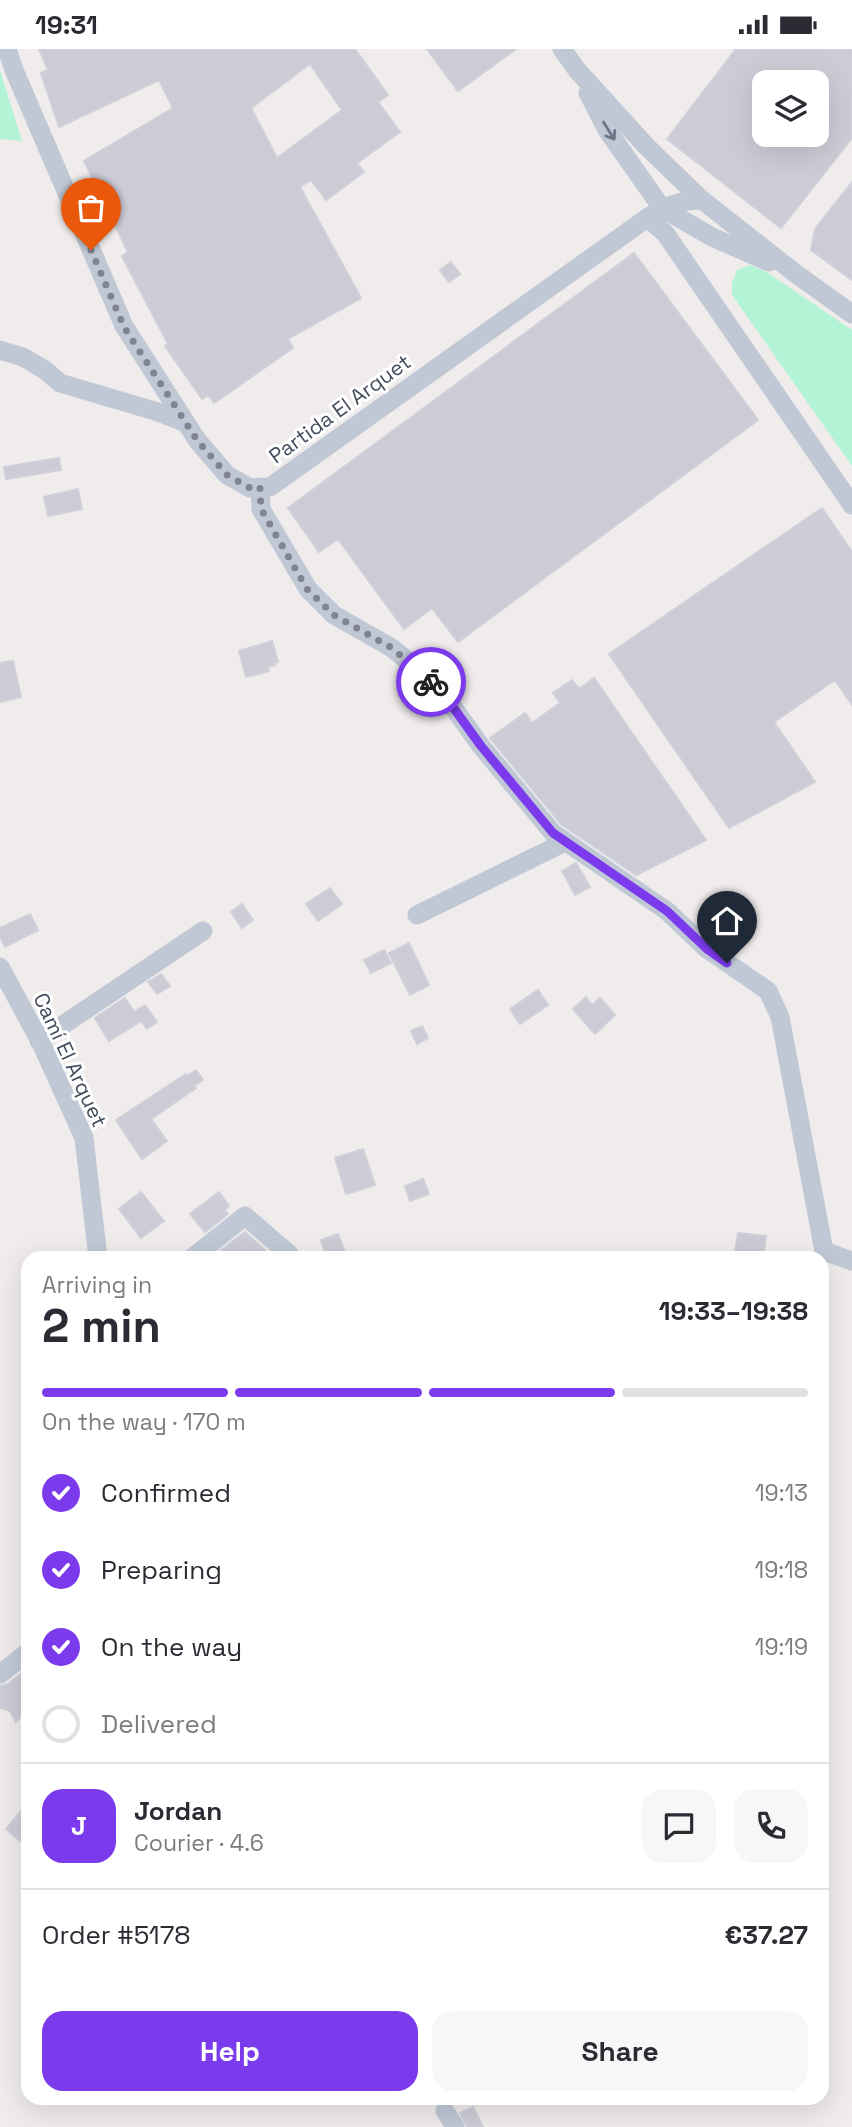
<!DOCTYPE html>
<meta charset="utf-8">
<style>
body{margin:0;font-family:"Space Grotesk",sans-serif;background:#f7f7f7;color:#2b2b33;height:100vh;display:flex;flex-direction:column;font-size:26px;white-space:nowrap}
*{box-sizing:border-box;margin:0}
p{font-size:23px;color:#7c7c81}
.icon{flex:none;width:38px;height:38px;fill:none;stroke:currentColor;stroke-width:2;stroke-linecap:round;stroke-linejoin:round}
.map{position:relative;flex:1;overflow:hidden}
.sheet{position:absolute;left:21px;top:1202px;width:808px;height:854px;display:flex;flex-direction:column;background:#fff;border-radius:21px;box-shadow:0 7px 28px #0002}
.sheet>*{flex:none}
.buttons{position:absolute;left:752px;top:21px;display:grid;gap:14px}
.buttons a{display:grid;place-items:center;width:77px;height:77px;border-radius:14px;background:#fff;box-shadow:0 7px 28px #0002;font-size:35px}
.pin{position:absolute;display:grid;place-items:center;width:60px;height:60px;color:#fff;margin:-72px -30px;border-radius:50% 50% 50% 0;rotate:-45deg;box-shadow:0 0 7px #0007}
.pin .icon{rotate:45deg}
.courier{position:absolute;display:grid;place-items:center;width:70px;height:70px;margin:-35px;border:5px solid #7c3aed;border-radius:50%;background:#fff;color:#222;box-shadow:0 2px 9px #0007}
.head em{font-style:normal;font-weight:700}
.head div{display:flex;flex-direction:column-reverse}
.head{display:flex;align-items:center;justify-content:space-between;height:119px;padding:0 21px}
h1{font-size:46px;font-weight:700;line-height:52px}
.bar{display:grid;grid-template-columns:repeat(4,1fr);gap:10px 7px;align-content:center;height:84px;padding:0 21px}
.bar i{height:9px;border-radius:5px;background:#e1e1e2}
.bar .on{background:#7c3aed}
.bar p{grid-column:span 4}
.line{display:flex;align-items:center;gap:18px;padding:0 21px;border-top:2px solid #e1e1e2}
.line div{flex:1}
.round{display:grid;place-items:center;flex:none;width:74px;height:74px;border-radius:21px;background:#f7f7f7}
ol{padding:0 21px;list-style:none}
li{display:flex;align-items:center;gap:21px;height:77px}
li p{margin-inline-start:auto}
li .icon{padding:7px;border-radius:50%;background:#7c3aed;color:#fff;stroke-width:4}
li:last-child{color:#7c7c81}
li i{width:38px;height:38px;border:4px solid #e1e1e2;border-radius:50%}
.action{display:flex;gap:14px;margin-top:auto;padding:14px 21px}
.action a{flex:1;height:80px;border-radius:21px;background:#7c3aed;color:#fff;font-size:28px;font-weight:700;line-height:80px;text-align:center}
.action a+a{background:#f7f7f7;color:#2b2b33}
.status{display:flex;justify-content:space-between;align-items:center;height:49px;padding:0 35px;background:#fff;direction:ltr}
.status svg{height:19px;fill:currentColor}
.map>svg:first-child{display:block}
.green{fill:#b3f4d6}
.building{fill:#cbccd5;stroke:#cfd0d9;stroke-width:2;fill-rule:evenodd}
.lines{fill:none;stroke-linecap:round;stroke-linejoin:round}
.minor{stroke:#c0c8d6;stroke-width:19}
.oneway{stroke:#6e7787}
.done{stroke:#7f848e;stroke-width:7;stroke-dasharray:0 12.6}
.route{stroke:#7c3aed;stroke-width:9}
.labels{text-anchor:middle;stroke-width:6;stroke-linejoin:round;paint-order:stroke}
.street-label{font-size:21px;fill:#424c5c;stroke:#fff}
</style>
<div class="status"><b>19:31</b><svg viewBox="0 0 49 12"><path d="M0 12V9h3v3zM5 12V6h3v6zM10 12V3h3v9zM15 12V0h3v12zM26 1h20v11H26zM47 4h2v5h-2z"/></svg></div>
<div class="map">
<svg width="852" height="2078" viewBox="0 0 852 2078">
<rect width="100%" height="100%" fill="#efeceb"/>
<path class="green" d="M 0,21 L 22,92 L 0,90 Z
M 750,216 L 768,224 L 852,281 L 852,417 L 732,246 L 732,234 L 737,221 Z"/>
<path class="building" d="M 39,0 L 355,0 L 388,46 L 378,53 L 400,83 L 357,114 L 364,123 L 326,151 L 311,131 L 300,138 L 361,249 L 288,290 L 293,299 L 214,354 L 208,346 L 202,350 L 165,297 L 168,295 L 122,207 L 128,203 L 84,112 L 173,59 L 159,31 L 59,78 L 41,24 L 48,21 ZM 310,15 L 342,61 L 277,109 L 251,59 Z
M 427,0 L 516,0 L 458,42 Z
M 736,0 L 852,0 L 852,89 L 781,179 L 667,90 ZM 765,33 L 817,33 L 817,86 L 765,86 Z
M 852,133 L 852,231 L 811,201 L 815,180 Z
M 634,204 L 758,371 L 458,593 L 432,559 L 404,580 L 338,490 L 319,503 L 288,459 Z
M 451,213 L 460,225 L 449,233 L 440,221 Z
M 59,409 L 61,421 L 6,430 L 4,418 Z
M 78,440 L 82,460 L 48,467 L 44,448 Z
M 822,459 L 852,503 L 852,656 L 835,631 L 774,673 L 815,733 L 729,779 L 609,605 Z
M 272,592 L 278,613 L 274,614 L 275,616 L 268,618 L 269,622 L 246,628 L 239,602 Z
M 13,612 L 21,648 L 0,653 L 0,614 Z
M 594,629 L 706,791 L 636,826 L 561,775 L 490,689 L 525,664 L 532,674 L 560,654 L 553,644 L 572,631 L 579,640 Z
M 576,814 L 590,838 L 575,846 L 562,822 Z
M 330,839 L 342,855 L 318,872 L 306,855 Z
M 242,855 L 253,871 L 242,879 L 231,863 Z
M 30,865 L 38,881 L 5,898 L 0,888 L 0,879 Z
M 409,894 L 429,936 L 410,946 L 389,904 Z
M 384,901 L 391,914 L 371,924 L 364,911 Z
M 161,925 L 170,937 L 157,945 L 148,933 Z
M 538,941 L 548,956 L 520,975 L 510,960 Z
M 586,948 L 592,956 L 600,949 L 615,966 L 595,985 L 573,960 Z
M 125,949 L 134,963 L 145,956 L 157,973 L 147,980 L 141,972 L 109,992 L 95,969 Z
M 422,977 L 428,989 L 417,995 L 411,982 Z
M 196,1021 L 203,1031 L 194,1037 L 196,1039 L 151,1070 L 167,1092 L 142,1110 L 116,1071 L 186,1025 L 187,1027 Z
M 363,1100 L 375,1136 L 346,1145 L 335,1109 Z
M 423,1130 L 429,1145 L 410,1152 L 405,1137 Z
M 141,1143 L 164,1172 L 141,1189 L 119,1160 Z
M 219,1143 L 229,1157 L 224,1161 L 228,1165 L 205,1183 L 190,1165 Z
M 245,1183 L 265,1201 L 258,1209 L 211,1209 Z
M 738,1184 L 766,1187 L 763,1209 L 734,1209 Z
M 338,1185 L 347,1209 L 327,1209 L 321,1191 Z
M 28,1619 L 28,1660 L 16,1673 L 10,1662 L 0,1659 L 0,1637 L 8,1635 Z
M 28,1754 L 28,1799 L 6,1780 Z
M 473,2058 L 483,2078 L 467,2078 L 460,2064 Z"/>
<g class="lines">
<path class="minor" d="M 7,0 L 14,21 L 124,277 L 197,391 L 227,426 L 250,439 L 270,438 L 647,169 C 667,157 679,151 702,151
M 562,0 L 577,21 L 646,97 L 702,151 L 795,224 L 852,265
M 588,44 L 607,81 L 662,159 L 712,188 L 769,213
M 647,169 L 665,184 L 852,456
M 0,301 L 23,308 L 45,321 L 60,334 L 158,363 L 186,374
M 260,438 L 261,460 L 308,540 L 334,566 L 392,599 L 420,622 L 445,647 L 481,697 L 553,784 L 667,862 L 707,900 L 768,942 L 780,968 L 824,1202 L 852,1212
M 417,866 L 565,793
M 0,918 L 42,996 L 84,1089 L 98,1209
M 39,992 L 203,882
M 192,1209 L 245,1167 L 289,1205
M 0,1625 L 28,1603
M 445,2062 L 455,2078"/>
</g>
<defs><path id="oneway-shaft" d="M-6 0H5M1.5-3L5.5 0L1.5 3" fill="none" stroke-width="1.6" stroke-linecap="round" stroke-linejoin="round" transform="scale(1.75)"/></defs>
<use class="oneway" href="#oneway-shaft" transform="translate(609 82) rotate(58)"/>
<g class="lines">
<path class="done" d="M 91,201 L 124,278 L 197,391 L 227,426 L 250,439 L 260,438 L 261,460 L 307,540 L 334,566 L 392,599 L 431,633"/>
<path class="route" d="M 431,633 L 445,647 L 481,697 L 553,784 L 667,862 L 707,900 L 727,914"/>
</g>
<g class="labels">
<g class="street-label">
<text transform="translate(340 360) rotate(-36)" y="7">Partida El Arquet</text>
<text transform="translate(70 1011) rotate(65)" y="7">Camí El Arquet</text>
</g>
</g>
</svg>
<div class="buttons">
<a><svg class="icon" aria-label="layers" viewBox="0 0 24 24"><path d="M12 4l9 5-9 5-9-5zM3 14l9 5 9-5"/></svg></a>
</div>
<div class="pin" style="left:91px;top:201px;background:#ea580c"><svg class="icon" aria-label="bag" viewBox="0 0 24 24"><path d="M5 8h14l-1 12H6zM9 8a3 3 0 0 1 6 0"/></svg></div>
<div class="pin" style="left:727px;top:914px;background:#1f2937"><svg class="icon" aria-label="home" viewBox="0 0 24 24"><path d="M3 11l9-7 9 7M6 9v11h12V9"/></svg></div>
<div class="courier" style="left:431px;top:633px"><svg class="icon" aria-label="bike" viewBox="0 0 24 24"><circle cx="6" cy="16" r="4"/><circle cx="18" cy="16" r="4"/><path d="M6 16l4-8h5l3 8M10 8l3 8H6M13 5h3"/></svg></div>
<section class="sheet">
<div class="head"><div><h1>2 min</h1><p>Arriving in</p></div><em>19:33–19:38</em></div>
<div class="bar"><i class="on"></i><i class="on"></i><i class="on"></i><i></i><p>On the way · 170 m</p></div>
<ol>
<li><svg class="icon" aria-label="check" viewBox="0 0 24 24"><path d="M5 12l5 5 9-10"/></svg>Confirmed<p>19:13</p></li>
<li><svg class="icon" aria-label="check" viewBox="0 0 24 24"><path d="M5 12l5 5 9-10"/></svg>Preparing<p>19:18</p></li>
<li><svg class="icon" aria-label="check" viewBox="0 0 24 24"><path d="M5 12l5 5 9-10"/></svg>On the way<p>19:19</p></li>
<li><i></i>Delivered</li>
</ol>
<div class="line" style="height:126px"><b class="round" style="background:#7c3aed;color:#fff">J</b><div><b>Jordan</b><p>Courier · 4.6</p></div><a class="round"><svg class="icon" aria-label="chat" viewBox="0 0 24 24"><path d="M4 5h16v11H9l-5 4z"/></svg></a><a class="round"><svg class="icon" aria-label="phone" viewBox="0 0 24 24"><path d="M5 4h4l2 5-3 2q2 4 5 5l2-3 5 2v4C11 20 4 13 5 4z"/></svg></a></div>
<div class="line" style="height:91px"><div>Order #5178</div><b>€37.27</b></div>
<div class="action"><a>Help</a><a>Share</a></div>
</section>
</div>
